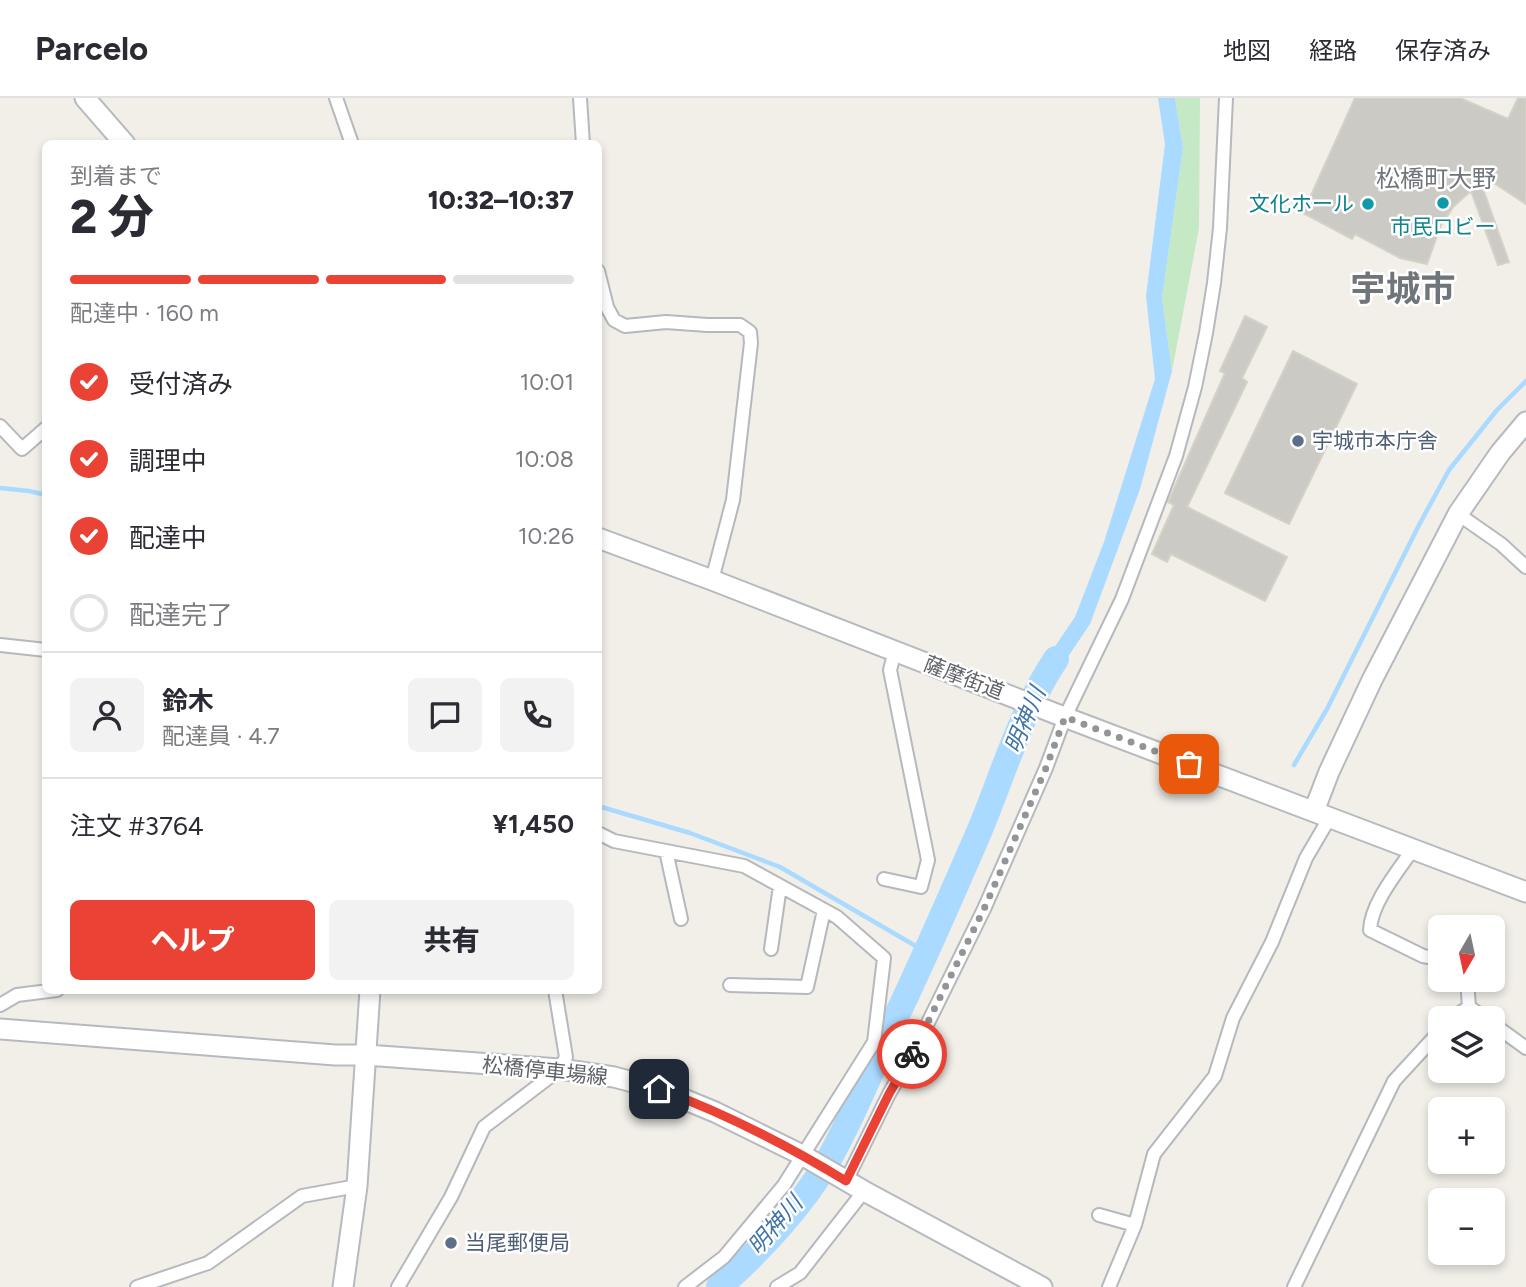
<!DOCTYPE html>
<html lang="ja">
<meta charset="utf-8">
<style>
body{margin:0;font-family:Figtree,"Noto Sans JP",sans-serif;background:#f2f2f3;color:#2b2b33;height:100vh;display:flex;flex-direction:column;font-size:26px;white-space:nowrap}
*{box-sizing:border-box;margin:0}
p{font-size:23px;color:#7c7c81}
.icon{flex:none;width:38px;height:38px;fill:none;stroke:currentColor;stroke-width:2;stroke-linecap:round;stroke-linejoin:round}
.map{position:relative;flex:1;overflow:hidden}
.side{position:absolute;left:42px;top:42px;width:560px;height:854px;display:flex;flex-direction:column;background:#fff;border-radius:10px;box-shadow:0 4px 10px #0003}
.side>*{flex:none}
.needle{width:46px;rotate:189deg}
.controls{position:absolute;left:1428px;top:817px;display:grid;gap:14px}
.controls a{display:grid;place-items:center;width:77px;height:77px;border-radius:10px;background:#fff;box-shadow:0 4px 10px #0003;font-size:35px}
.pin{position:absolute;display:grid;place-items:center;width:60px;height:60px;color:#fff;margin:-30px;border-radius:14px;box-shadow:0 4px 10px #0006}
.courier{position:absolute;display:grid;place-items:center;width:70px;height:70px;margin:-35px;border:5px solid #ea4335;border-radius:50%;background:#fff;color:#222;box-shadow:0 2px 9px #0007}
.head em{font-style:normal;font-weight:800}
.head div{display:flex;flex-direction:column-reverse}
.head{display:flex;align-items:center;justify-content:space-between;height:119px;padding:0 28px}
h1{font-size:46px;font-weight:800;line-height:52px}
.bar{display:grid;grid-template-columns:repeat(4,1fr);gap:10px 7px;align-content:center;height:84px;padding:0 28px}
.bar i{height:9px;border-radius:5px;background:#e1e1e2}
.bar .on{background:#ea4335}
.bar p{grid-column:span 4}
.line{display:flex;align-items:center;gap:18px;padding:0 28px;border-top:2px solid #e1e1e2}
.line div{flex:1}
.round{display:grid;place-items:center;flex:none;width:74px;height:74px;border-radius:10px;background:#f2f2f3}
ol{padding:0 28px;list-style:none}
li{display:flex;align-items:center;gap:21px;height:77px}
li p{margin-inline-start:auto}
li .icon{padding:7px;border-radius:50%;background:#ea4335;color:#fff;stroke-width:4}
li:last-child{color:#7c7c81}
li i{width:38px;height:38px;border:4px solid #e1e1e2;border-radius:50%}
.button{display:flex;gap:14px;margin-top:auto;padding:14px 28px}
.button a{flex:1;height:80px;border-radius:10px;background:#ea4335;color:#fff;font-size:28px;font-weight:800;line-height:80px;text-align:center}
.button a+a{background:#f2f2f3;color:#2b2b33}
header{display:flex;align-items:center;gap:42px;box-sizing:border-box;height:98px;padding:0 35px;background:#fff;border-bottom:2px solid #e1e1e2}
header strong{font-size:33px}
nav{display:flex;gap:38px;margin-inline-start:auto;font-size:24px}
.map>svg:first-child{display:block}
.green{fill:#c5e8c5}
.water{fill:#aadaff}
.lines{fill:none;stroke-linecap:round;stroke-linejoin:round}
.stream{stroke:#aadaff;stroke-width:4.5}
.river{stroke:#aadaff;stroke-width:26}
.building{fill:#cccac5;stroke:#d6d1c6;stroke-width:2}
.street-casing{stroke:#b5b8bc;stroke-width:16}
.secondary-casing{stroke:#b6babf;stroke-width:23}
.street{stroke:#fff;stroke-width:12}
.secondary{stroke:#fff;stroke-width:19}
.done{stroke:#929495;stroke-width:7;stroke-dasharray:0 12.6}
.route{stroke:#ea4335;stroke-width:9}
.culture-dot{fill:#0f9aa8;stroke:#fff;stroke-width:2.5}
.service-dot{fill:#5c6f8a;stroke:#fff;stroke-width:2.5}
.labels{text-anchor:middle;stroke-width:5;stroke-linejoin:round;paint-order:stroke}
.culture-label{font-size:21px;fill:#0d838f;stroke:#fff;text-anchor:end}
.service-label{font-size:21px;fill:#4e5e75;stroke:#fff;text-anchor:start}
.street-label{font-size:21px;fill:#5f6368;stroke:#fff}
.water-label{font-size:23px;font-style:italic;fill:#4174aa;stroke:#fff}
.quarter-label{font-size:24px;fill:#70757a;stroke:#fff}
.town-label{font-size:35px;font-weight:bold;fill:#70757a;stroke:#fff}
</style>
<header>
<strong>Parcelo</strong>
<nav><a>地図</a><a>経路</a><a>保存済み</a></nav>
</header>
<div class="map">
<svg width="1526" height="1189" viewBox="0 0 1526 1189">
<rect width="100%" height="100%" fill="#f1efe8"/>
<path class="green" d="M 1175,0 L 1200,0 L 1199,130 L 1172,273 L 1162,200 L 1183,50 Z"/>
<path class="water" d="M 1158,0 L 1175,0 L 1183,50 L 1162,200 L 1172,273 L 1140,391 L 1090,526 L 1045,593 L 1030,585 L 1075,519 L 1104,444 L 1155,281 L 1146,198 L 1165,46 Z"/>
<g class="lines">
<path class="stream" d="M 0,390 L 29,393 L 46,397
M 1294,667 L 1327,611 L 1419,427 L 1449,372 L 1497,312 L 1526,283
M 598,708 L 690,735 L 780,769 L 926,854"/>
<path class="river" d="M 719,1189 C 758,1155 803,1107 829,1061 C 852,1020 870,975 890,932 C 921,867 950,801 979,734 C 1003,677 1021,613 1056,561"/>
</g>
<path class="building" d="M 1355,0 L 1460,0 L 1508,21 L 1518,0 L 1526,0 L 1526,106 L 1477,74 L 1509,164 L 1498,167 L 1471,93 L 1454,108 L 1441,127 L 1427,166 L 1400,160 L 1355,136 L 1352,141 L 1303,115 Z
M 1245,218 L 1267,229 L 1242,280 L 1247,284 L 1187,409 L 1287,459 L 1265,503 L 1171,456 L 1167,464 L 1152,456 L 1174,407 L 1168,404 L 1225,275 L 1220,273 Z
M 1293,253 L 1357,286 L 1289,426 L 1225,395 Z"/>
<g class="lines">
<defs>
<path id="street" d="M 336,0 L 352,46
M 580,0 L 583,46
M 598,173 L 607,209 L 614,222 L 625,228 L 666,224 L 707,227 L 740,227 L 750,234 L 751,245 L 733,402 L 712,482
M 0,328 L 22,351 L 46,330
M 1458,416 L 1501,446 L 1526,469
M 0,547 L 46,552
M 598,735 L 614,743 L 744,768 L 837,819 L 884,860 L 874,944 L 784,1087 L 724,1159 L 685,1189
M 1413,751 C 1398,773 1371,805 1370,832 L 1423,858 L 1440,861
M 666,753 L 681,821
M 884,781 L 921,789 L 928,762 L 890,572 L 895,553
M 771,851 L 780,788
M 1467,882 L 1469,909
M 730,887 L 807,889 L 824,812
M 0,907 L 17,897 L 57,892
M 1452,920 L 1469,909 L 1485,920
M 1493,926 L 1526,950
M 846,1083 L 889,996 L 919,943 L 984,811 L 1046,670 L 1065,619 L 1122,501 L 1176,358 L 1195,289 L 1206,235 L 1214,185 L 1220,130 L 1226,0
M 1099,1117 L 1135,1127
M 137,1189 L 208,1165 L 302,1098 L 357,1088
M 398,1189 L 451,1099 L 484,1029 L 560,971 L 566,959 L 555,892
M 777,1189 L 800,1175 L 864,1093
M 1109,1189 L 1135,1127 L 1154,1056 L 1215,978 L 1233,920 L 1272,844 L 1306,760 L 1330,719
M 1294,1189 L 1394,983 L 1440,933"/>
<path id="secondary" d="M 85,0 L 125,46
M 598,440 L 712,482 L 1059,617 L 1526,794
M 1314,713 L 1329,674 L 1372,582 L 1458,416 L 1500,355 L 1526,324
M 0,931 L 335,957 L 366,957 L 560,971 L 614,979 L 659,991 L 715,1014 L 802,1057 L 864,1093 L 1042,1189
M 343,1189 L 357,1088 L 370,892"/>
</defs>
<use href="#street" class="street-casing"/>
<use href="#secondary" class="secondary-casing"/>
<use href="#street" class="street"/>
<use href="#secondary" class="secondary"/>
</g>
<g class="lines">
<path class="done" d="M 912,956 L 984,811 L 1046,670 L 1065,619 L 1189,666"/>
<path class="route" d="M 659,991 C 724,1015 787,1047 846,1083 L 889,996 L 912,956"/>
</g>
<g class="culture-dot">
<circle cx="1443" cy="105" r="7"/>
<circle cx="1368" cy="106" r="7"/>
</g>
<g class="service-dot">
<circle cx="1298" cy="343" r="7"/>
<circle cx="451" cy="1145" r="7"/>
</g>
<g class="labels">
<g class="culture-label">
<text x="1354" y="113">文化ホール</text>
<text x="1443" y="136" text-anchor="middle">市民ロビー</text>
</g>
<g class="service-label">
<text x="1312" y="350">宇城市本庁舎</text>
<text x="465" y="1152">当尾郵便局</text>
</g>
<g class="street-label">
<text transform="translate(964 580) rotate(21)" y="7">薩摩街道</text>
<text transform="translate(545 973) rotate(6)" y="7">松橋停車場線</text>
</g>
<g class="water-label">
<text transform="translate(1025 622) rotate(-67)" y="8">明神川</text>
<text transform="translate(775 1127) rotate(-49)" y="8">明神川</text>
</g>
<g class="quarter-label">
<text x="1436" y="89">松橋町大野</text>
</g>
<g class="town-label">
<text x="1403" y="203">宇城市</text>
</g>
</g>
</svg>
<div class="controls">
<a><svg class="needle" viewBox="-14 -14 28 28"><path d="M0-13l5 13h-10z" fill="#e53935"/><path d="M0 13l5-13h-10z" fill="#7c7c81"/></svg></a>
<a><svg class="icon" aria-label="layers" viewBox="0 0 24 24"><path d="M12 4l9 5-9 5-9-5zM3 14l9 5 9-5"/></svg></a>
<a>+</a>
<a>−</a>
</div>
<div class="pin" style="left:1189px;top:666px;background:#ea580c"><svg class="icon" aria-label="bag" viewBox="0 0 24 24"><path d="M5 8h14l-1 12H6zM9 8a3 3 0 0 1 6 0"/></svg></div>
<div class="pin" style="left:659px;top:991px;background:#1f2937"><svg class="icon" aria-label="home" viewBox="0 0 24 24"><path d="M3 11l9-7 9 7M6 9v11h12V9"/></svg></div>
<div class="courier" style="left:912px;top:956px"><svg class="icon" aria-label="bike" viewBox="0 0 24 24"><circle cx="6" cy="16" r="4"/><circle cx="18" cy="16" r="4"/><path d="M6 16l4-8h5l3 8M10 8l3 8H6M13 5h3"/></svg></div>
<section class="side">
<div class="head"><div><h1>2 分</h1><p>到着まで</p></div><em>10:32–10:37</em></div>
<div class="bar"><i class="on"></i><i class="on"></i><i class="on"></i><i></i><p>配達中 · 160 m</p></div>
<ol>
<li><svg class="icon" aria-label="check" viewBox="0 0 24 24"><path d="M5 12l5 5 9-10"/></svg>受付済み<p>10:01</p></li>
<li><svg class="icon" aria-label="check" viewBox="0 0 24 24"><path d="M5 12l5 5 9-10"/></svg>調理中<p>10:08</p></li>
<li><svg class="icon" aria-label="check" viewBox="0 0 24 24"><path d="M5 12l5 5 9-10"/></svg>配達中<p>10:26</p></li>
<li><i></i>配達完了</li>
</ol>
<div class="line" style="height:126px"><a class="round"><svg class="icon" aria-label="person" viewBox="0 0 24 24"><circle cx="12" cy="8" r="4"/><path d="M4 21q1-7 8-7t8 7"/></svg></a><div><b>鈴木</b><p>配達員 · 4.7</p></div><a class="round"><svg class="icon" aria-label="chat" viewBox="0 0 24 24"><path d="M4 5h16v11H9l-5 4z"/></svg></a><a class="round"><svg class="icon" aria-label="phone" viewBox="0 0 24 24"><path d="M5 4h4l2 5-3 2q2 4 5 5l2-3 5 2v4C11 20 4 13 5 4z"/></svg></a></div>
<div class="line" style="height:91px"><div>注文 #3764</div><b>¥1,450</b></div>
<div class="button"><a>ヘルプ</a><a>共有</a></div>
</section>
</div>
